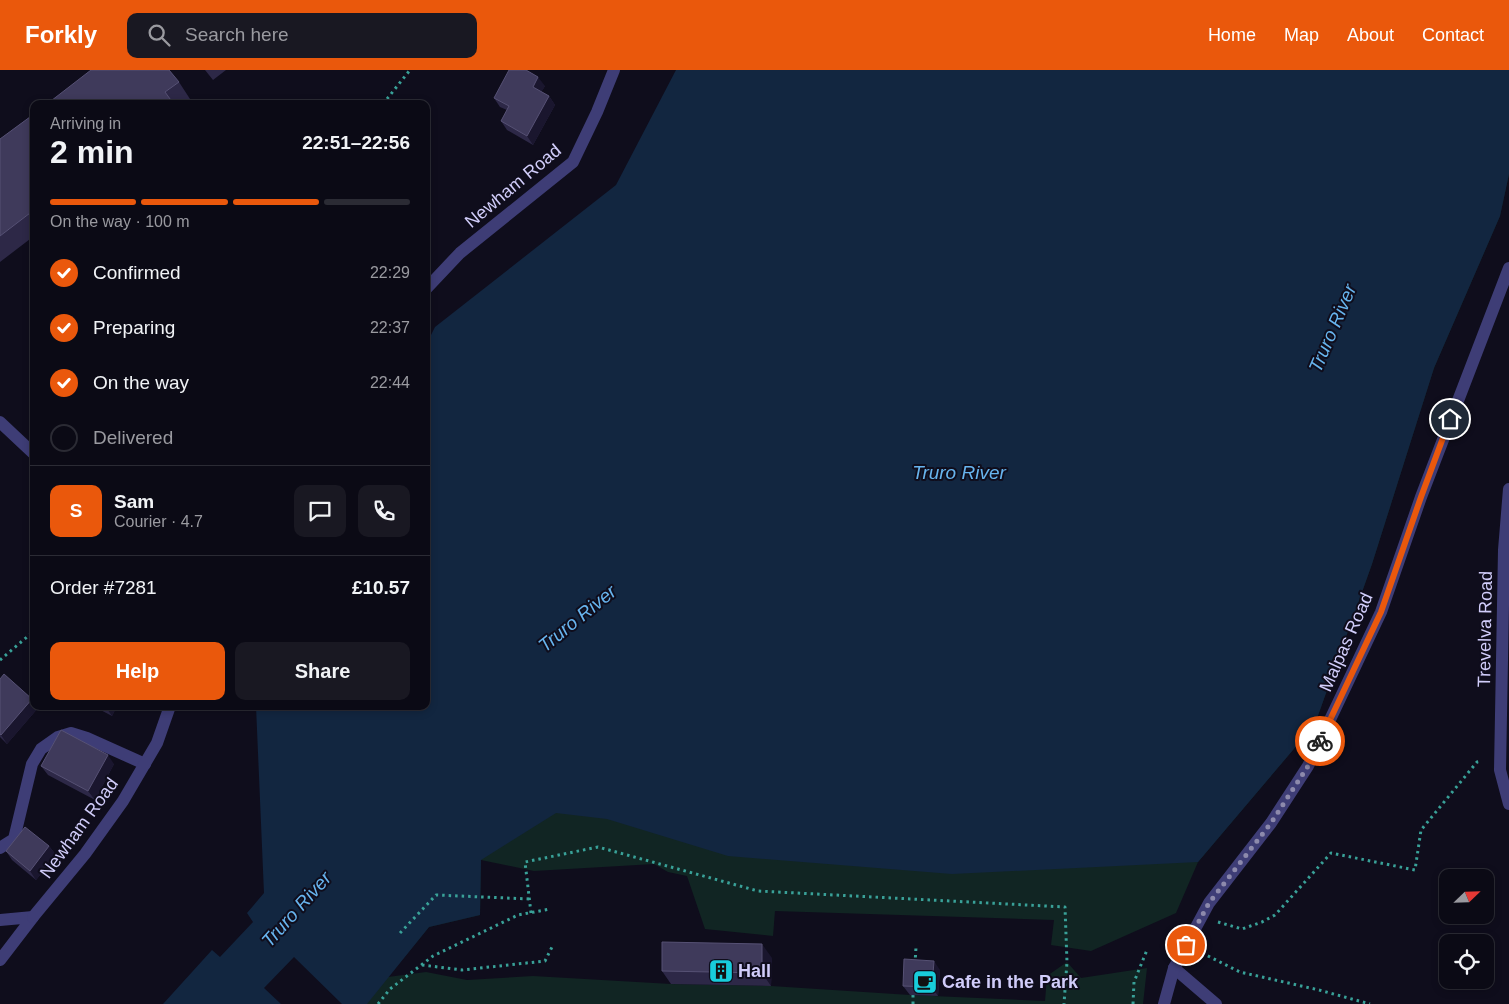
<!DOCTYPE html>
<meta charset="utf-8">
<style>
body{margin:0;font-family:Helvetica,sans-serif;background:#191822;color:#f1f3f6;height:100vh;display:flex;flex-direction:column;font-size:19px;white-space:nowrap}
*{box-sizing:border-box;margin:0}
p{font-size:16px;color:#9a9aa0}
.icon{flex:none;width:28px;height:28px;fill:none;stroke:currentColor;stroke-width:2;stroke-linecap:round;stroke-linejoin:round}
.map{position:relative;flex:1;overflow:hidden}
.panel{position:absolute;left:30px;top:30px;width:400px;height:610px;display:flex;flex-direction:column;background:#0b0a15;border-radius:10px;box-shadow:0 2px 8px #0003,0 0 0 1px #2b2b34}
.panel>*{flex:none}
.needle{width:32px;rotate:67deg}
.buttons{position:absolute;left:1439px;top:799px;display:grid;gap:10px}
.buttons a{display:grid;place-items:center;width:55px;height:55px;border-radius:10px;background:#0b0a15;box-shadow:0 2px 8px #0003,0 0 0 1px #2b2b34;font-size:25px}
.pin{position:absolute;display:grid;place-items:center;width:42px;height:42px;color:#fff;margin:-21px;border:2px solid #fff;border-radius:50%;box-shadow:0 1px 5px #0007}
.courier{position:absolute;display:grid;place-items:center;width:50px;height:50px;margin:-25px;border:4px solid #ea580c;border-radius:50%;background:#fff;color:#222;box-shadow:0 1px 6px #0007}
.head em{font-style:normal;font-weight:800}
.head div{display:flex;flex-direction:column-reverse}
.head{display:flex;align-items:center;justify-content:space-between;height:85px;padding:0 20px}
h1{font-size:32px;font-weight:800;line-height:38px}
.bar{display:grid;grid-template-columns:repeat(4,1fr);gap:8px 5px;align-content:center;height:60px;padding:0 20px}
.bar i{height:6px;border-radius:4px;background:#2b2b34}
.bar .on{background:#ea580c}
.bar p{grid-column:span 4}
.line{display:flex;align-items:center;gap:12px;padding:0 20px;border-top:1px solid #2b2b34}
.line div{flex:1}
.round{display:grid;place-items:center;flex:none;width:52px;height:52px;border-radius:10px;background:#191822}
ol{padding:0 20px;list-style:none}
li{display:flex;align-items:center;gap:15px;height:55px}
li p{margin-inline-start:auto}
li .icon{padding:5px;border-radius:50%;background:#ea580c;color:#fff;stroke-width:4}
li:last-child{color:#9a9aa0}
li i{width:28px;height:28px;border:2px solid #2b2b34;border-radius:50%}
.cta{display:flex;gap:10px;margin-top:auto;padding:10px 20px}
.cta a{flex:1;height:58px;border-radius:10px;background:#ea580c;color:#fff;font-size:20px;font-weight:800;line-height:58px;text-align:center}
.cta a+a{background:#191822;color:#f1f3f6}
header{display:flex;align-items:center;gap:30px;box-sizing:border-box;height:70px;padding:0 25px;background:#ea580c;color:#fff}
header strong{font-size:24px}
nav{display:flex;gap:28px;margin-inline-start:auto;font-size:18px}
.search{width:350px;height:45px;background:#191822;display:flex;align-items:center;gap:12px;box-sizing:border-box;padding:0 18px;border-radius:10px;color:#9a9aa0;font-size:19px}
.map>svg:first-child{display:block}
.green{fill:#112523}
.water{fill:#122640}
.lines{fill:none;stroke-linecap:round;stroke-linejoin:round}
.path{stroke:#39a198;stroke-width:3;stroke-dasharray:2.5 4;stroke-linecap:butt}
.service{stroke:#3e3d76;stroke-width:12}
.minor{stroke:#3e3d76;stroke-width:12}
.tertiary{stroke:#3e3d76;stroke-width:12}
.wall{fill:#2d2847}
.shaded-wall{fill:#1a162e}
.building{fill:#3f3a5b;stroke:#565174}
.done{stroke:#8d8aac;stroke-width:5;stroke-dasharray:0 9}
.route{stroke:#ea580c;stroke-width:6}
.labels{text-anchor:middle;stroke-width:4;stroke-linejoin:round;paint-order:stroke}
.street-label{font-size:18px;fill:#d1cdfa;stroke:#0f0d1c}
.poi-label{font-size:18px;font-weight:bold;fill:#d1cdfa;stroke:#0f0d1c;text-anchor:start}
.water-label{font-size:19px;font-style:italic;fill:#67b4ee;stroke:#0f0d1c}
</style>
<header>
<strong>Forkly</strong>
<div class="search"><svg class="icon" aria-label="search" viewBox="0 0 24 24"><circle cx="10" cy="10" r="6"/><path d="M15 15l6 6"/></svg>Search here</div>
<nav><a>Home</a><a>Map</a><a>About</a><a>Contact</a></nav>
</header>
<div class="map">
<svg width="1509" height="934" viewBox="0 0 1509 934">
<rect width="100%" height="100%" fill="#0f0d1c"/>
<path class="green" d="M 1509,0 L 1509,104 L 1500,146 L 1434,298 L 1372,494 L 1315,654 L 1198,792 L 1176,843 L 1091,881 L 1051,875 L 1054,850 L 775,841 L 773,866 L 705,859 L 687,806 L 668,802 L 654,794 L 534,801 L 481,790 L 480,845 L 429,857 L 388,907 L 426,902 L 467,910 L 533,906 L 671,914 L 771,916 L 910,925 L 1045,931 L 1047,906 L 1067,892 L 1081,908 L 1147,898 L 1143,934 L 342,934 L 583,579 Z"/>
<path class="water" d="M 676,0 L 1509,0 L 1509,104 L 1500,146 L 1434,298 L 1372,494 L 1315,654 L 1198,792 L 952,804 L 728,786 L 607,749 L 556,743 L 481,790 L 480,845 L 429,857 L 367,934 L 342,934 L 294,887 L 264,918 L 281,934 L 163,934 L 212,880 L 220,887 L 253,852 L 247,843 L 264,823 L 256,636 L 426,636 L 426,275 L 435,257 L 616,115 Z"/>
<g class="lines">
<path class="path" d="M 383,34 L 410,0
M 0,590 L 34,561
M 531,843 L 525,792 L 598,777 L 758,821 L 1065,837 L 1067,892 L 1064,934
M 1218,852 L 1242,859 L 1262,852 L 1275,845 L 1331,783 L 1415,800 L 1421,760 L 1477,692 L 1482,691
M 400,863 L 436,825 L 530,829
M 1202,883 L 1240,902 L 1319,920 L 1370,934
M 915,894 L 916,877
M 422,895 L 462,900 L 545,891 L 552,877
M 378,934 L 390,919 L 433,886 L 518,845 L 550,839
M 913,934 L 913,922
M 1133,934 L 1134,912 L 1147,880"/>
<path class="service" d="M 0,778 L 14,769 L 32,694 L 41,679 L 58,667 L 71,663 L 87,668 L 145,694"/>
<path class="minor" d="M 0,352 L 34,384
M 1509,419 L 1504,480 L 1500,700 L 1509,734
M 0,850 L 33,847
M 0,890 L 33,847
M 1174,898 L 1216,934"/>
<path class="tertiary" d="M 426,219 L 460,183 L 573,92 L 597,42 L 614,0
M 33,847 L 85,784 L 123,731 L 157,673 L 170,636
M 1164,934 L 1174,898 L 1209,833 L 1271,753 L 1308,696 L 1337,635 L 1381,542 L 1421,427 L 1509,198"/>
</g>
<path class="wall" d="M 205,0 L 226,0 L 213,10 Z
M 179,12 L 190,29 L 184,34 L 47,34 Z
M 545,16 L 541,22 L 549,26 L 555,35 L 533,75 L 507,60 L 501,51 L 507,40 L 500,37 L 494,28 Z
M 34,44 L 34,166 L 0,192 L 0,69 Z
M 0,609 L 32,629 L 34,632 L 34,636 L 37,636 L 38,638 L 7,674 L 0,667 Z
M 93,636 L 117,636 L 112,646 Z
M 114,694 L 95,730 L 48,705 L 41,696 Z
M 49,776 L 56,785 L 36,810 L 12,790 L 6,781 Z
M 772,888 L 771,916 L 671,914 L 662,901 Z
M 940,900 L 938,926 L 910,925 L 903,916 Z"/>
<path class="shaded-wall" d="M 538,7 L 545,16 L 539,26 L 533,17 Z
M 549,26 L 555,35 L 533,75 L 527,66 Z
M 32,629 L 34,632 L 34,636 L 37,636 L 38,638 L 7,674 L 1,665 Z
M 105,636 L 117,636 L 112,646 Z
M 108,685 L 114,694 L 95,730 L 88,721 Z
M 49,776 L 56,785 L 36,810 L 30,801 Z
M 762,874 L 772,888 L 771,916 L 762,903 Z
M 934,891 L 940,900 L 938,926 L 932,917 Z"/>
<path class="building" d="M 91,0 L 169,0 L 179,12 L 165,22 L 173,33 L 47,34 Z
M 509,0 L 526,0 L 538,7 L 533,17 L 549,26 L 527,66 L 501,51 L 509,36 L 494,28 Z
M 34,44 L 34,140 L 0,166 L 0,69 Z
M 4,604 L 32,629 L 1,665 L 0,664 L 0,609 Z
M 61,660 L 108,685 L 88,721 L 41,696 Z
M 25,757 L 49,776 L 30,801 L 6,781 Z
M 662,872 L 762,874 L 762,903 L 662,901 Z
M 904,889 L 934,891 L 932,917 L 903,916 Z"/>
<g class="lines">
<path class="done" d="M 1186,875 L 1209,833 L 1271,753 L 1308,696 L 1320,671"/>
<path class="route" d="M 1320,671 L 1381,542 L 1421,427 L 1450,349"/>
</g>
<defs>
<symbol id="building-square" viewBox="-11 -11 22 22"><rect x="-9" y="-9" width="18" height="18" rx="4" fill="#18cddb" stroke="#0f0d1c"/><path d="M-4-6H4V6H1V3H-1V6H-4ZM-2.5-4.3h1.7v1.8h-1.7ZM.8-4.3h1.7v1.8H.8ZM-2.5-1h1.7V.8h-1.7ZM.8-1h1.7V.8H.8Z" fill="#111"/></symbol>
<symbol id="cafe-square" viewBox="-11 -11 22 22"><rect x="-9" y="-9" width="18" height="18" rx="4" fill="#18cddb" stroke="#0f0d1c"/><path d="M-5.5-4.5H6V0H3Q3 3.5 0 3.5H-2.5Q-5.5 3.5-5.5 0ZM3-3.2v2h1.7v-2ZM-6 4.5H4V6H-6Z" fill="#111"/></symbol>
</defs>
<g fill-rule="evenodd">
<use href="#building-square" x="707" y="887" width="28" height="28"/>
<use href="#cafe-square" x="911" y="898" width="28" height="28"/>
</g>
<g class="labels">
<g class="street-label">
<text transform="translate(513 116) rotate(-40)" y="6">Newham Road</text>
<text transform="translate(1485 559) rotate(-89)" y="6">Trevelva Road</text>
<text transform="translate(1346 572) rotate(-66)" y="6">Malpas Road</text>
<text transform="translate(79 758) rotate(-54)" y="6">Newham Road</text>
</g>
<g class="poi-label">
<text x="738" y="907">Hall</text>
<text x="942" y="918">Cafe in the Park</text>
</g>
<g class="water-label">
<text transform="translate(1332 258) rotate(-67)" y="7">Truro River</text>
<text x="959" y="409">Truro River</text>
<text transform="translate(577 548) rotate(-39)" y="7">Truro River</text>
<text transform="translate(296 839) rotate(-48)" y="7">Truro River</text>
</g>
</g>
</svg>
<div class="buttons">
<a><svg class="needle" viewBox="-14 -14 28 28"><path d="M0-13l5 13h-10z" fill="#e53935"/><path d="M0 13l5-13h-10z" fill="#9a9aa0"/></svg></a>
<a><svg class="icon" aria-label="locate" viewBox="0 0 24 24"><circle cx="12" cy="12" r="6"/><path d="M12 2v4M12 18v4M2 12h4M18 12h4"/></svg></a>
</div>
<div class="pin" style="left:1186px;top:875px;background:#ea580c"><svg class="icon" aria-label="bag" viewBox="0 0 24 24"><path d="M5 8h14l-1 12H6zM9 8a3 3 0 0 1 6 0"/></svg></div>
<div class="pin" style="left:1450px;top:349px;background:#1f2937"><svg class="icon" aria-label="home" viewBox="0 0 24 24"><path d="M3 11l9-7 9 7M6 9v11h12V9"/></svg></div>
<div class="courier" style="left:1320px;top:671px"><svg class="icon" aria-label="bike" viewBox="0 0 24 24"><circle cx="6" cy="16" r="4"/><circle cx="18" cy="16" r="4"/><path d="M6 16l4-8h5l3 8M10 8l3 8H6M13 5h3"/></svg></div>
<section class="panel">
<div class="head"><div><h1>2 min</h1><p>Arriving in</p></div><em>22:51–22:56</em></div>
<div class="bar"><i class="on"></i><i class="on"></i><i class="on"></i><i></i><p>On the way · 100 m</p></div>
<ol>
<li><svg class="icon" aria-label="check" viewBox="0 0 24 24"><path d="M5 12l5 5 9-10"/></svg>Confirmed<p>22:29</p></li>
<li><svg class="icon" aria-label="check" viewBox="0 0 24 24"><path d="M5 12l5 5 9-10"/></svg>Preparing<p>22:37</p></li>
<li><svg class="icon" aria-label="check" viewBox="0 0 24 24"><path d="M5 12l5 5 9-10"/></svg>On the way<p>22:44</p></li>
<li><i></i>Delivered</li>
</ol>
<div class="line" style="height:90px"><b class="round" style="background:#ea580c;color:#fff">S</b><div><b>Sam</b><p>Courier · 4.7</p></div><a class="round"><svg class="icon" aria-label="chat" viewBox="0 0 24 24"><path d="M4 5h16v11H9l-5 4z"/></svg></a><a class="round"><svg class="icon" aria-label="phone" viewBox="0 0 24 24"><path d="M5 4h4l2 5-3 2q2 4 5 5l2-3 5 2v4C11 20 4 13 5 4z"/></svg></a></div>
<div class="line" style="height:65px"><div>Order #7281</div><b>£10.57</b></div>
<div class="cta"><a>Help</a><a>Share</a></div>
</section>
</div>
